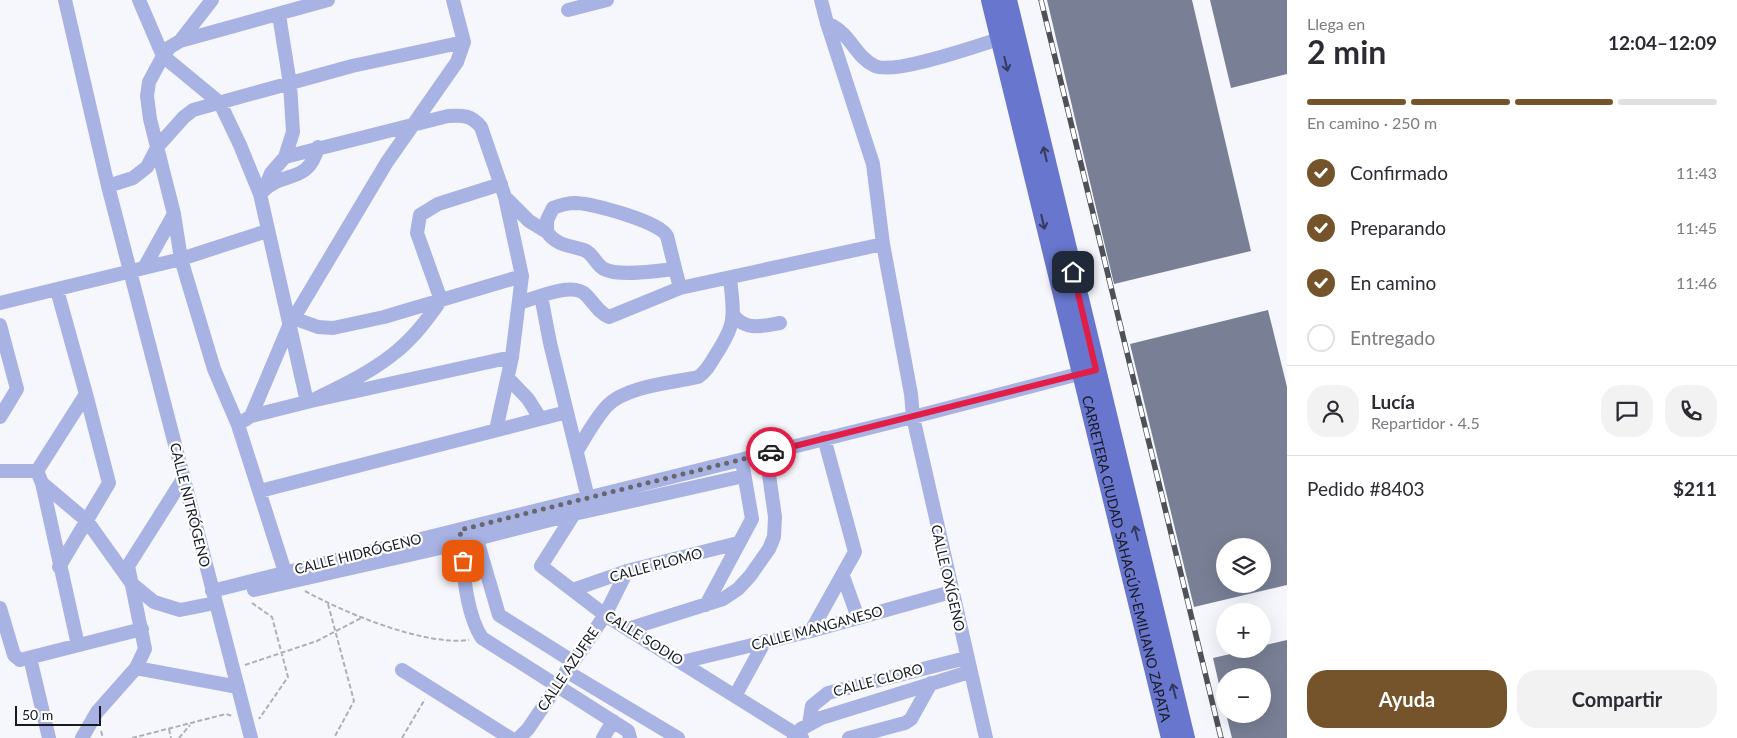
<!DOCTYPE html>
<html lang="es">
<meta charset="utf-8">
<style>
body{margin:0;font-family:Lato,sans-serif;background:#f2f2f3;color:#2b2b33;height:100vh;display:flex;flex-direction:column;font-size:19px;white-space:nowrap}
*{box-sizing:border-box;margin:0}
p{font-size:16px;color:#7c7c81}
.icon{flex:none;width:28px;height:28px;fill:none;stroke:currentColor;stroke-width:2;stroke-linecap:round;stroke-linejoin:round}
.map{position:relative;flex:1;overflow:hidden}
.panel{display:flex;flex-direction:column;background:#fff;width:450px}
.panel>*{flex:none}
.tools{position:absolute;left:1216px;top:538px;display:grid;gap:10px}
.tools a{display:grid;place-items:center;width:55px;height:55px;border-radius:50%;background:#fff;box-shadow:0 5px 20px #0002;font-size:25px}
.scale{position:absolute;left:15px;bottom:12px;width:86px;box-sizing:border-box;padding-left:5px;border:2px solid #181a23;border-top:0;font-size:14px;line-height:18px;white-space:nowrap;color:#181a23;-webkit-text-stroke:4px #fff;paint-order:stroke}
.pin{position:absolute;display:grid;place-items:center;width:42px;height:42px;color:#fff;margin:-21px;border-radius:10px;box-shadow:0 2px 8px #0006}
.courier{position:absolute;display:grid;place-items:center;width:50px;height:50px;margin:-25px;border:4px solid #e11d48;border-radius:50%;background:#fff;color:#222;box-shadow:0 1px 6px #0007}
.head em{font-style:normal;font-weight:700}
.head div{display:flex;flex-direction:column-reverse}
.head{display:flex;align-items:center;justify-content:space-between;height:85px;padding:0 20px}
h1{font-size:32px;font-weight:700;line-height:38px}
.bar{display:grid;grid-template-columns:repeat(4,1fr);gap:8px 5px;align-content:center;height:60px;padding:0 20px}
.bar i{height:6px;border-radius:4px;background:#e1e1e2}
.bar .current{background:#75542b}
.bar p{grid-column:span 4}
.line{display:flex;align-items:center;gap:12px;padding:0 20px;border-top:1px solid #e1e1e2}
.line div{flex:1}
.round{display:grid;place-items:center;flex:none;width:52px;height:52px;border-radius:20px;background:#f2f2f3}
ol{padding:0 20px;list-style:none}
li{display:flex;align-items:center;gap:15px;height:55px}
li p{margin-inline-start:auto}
li .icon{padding:5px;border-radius:50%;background:#75542b;color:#fff;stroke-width:4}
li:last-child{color:#7c7c81}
li i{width:28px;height:28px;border:2px solid #e1e1e2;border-radius:50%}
.action{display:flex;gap:10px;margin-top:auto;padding:10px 20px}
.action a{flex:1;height:58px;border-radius:20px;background:#75542b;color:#fff;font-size:20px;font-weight:700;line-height:58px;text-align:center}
.action a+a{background:#f2f2f3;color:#2b2b33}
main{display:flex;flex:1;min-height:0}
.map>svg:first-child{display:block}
.building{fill:#797f95;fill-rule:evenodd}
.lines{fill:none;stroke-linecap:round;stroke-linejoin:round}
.path{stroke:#afb0b6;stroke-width:2;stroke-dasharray:5 2.5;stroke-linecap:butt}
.minor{stroke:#a8b3e4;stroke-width:14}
.major{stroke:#6876cd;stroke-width:18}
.rail-casing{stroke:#4f5159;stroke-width:5.5}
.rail{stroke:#fff;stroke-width:4;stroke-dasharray:11;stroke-linecap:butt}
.oneway{stroke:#343a5e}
.done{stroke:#66676f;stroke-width:5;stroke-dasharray:0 9}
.route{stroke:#e11d48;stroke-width:6}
.labels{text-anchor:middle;stroke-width:4.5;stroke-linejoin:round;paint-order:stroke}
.street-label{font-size:14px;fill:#181a23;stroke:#fff}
</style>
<main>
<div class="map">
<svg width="1287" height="738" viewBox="0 0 1287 738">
<rect width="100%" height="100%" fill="#f6f7fc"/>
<path class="building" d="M 1047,0 L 1192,0 L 1251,251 L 1114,284 Z
M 1210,0 L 1287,0 L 1287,74 L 1231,88 Z
M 1268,310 L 1287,387 L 1287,585 L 1194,607 L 1130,344 ZM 1225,546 L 1262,546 L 1262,584 L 1225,584 Z
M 1287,640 L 1287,738 L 1232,738 L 1226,714 L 1262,714 L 1262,676 L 1225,676 L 1224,706 L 1213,658 L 1252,649 L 1262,649 L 1262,646 Z"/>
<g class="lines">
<path class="path" d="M 305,591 C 345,613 424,646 469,640
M 252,603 L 272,617 L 288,677 L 259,719
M 328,604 L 354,701 L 334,738
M 245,665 L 317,641 L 363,617
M 169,729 L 171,738
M 101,731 L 103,738
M 132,738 L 226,714 L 232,716
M 179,738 L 190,725
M 402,738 L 425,699"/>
<path class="minor" d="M 65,0 L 108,186 L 251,738
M 139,0 L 163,56 L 220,103 L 240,145 L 260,194 L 307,402
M 821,0 L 827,23 L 873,164 L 883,244 L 911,394 L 913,417 L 986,738
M 568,10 L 607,0
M 827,23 C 852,34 854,56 875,66 C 895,75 976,46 999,39
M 180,41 L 212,0
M 285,157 L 448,116 C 463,115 471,115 481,127 L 505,197 L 522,276 L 512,357 L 496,430
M 108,186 L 133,178 L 147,167 L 158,146 L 184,117 L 193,110 L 352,66 L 464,42
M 265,188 L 271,173 L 285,157 L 293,132 L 290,84 L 279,15
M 263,191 C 284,170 308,185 318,147
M 505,197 L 529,221 L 547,232 L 547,220 L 553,208 C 560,205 568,203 576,203 C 593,204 659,221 667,236 L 680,288
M 547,232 C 557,246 569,245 584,250 C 593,253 596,265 604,269 C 619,277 657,271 674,269
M 144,268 L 174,214
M 57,290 L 86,394 L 109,483 L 59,567
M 541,296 L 550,343 L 588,498
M 0,303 L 181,259 L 267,231
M 519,303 C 536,298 573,281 586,295 C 594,303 599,313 609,317 L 680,288 L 883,244
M 734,316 C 747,331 762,326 780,323
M 293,318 L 318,327 L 333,328 L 384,317 L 522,276
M 0,325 L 17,389 L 0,417
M 508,378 L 528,399 L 540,418
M 311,401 C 339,387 368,374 392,355 C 412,340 427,320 441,300 L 417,233 L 420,215 L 438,204 L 501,184
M 251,416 L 289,326 L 387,162 L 457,62 L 464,42 L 453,0
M 245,420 L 251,416 L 311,401 L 512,357
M 577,451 C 586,436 595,419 607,406 C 626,386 671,383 698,377 C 706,372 710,364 715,356 C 737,322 734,317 730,278
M 0,471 L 37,471
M 37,471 L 42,483 L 78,645
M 37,471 L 86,394
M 42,483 L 87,521 L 132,584 L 154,602 L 180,610 L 215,603
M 260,491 L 567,412
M 574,514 L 541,566 L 605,615 L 802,738
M 460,535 C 463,565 465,613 482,638 L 628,731 L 630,738
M 477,540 L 499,615 L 572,661
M 285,572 L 238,425 L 214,369 L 181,259 L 174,214 L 150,119 L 147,96 L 149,82 L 163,56 L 170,47 L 180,41 L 328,0
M 843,576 L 858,618
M 575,589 L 627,571 L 738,543
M 254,590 L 449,546 L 574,514 L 744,476
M 212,591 L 913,417 L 1090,371
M 706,605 L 752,519 L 743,467
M 0,608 L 14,655 L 20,660 L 142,629
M 628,629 L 723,599 L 738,589 L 750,576 L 769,549 L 774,537 L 775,517 L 766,453
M 811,631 L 855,552 L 824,438
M 30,658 L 49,738
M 682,662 L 811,631 L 951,592
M 136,668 L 238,687
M 402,670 L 510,738
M 566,671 L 678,738
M 735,696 L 765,641
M 809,724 L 812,706 L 828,693 L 966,658
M 82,738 L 97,712 L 136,668 L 145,649 L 128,566 L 183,479
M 519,738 L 528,729 L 605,615 L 627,571
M 603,738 L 613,721
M 794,738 L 801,729 L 821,718 L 969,672
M 849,738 L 905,723 L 911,719 L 931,683"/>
<g class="major">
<path id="s1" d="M 990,0 L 1170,738"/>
<path d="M 1008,0 L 1186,738"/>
</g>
<defs>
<path id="rail" d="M 1041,0 L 1221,738"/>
</defs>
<use href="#rail" class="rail-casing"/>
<use href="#rail" class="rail"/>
</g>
<defs><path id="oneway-shaft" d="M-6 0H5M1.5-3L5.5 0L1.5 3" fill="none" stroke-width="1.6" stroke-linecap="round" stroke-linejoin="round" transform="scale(1.25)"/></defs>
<g class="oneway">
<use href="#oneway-shaft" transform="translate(1006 64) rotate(77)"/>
<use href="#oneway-shaft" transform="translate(1045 154) rotate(-103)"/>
<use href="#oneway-shaft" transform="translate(1043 222) rotate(77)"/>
<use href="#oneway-shaft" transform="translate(1136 533) rotate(-104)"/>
<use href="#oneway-shaft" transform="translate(1174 691) rotate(-104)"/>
</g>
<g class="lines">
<path class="done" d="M 463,561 L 460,530 L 771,452"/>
<path class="route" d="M 771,452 L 1096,370 L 1073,272"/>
</g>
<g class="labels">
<g class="street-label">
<text transform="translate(190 505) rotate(76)" y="5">CALLE NITRÓGENO</text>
<text transform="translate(358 554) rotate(-14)" y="5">CALLE HIDRÓGENO</text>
<text dy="5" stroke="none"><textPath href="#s1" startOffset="575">CARRETERA CIUDAD SAHAGÚN-EMILIANO ZAPATA</textPath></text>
<text transform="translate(656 565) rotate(-15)" y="5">CALLE PLOMO</text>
<text transform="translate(948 578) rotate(77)" y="5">CALLE OXÍGENO</text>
<text transform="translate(817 628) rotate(-15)" y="5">CALLE MANGANESO</text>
<text transform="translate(644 638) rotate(32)" y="5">CALLE SODIO</text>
<text transform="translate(568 669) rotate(-56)" y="5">CALLE AZUFRE</text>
<text transform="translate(878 680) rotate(-15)" y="5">CALLE CLORO</text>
</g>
</g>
</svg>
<div class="tools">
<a><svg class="icon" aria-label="layers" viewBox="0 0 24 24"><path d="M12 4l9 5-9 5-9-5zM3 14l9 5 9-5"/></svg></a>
<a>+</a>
<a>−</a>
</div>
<div class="scale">50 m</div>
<div class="pin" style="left:463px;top:561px;background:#ea580c"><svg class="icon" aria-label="bag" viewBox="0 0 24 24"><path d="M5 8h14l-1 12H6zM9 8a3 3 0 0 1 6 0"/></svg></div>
<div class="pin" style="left:1073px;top:272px;background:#1f2937"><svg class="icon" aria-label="home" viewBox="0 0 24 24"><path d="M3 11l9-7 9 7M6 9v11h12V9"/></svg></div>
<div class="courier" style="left:771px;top:452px"><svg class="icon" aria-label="car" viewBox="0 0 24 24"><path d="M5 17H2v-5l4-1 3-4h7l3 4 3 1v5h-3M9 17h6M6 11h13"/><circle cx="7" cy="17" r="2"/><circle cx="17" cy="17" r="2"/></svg></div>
</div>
<section class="panel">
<div class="head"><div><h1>2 min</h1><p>Llega en</p></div><em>12:04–12:09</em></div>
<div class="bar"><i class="current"></i><i class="current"></i><i class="current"></i><i></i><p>En camino · 250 m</p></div>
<ol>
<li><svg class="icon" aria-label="check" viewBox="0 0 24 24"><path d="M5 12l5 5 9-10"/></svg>Confirmado<p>11:43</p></li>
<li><svg class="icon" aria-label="check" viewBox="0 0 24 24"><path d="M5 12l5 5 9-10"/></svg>Preparando<p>11:45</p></li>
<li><svg class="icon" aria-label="check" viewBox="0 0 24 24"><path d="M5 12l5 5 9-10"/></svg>En camino<p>11:46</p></li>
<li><i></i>Entregado</li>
</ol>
<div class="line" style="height:90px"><a class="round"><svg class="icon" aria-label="person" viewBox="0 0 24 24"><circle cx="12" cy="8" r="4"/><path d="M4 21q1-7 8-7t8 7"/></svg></a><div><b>Lucía</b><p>Repartidor · 4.5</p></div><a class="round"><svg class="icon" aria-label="chat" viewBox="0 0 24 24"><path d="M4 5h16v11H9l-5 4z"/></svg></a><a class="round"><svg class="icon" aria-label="phone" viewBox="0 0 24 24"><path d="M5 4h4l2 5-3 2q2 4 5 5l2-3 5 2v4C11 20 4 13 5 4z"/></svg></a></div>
<div class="line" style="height:65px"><div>Pedido #8403</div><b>$211</b></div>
<div class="action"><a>Ayuda</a><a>Compartir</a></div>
</section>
</main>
